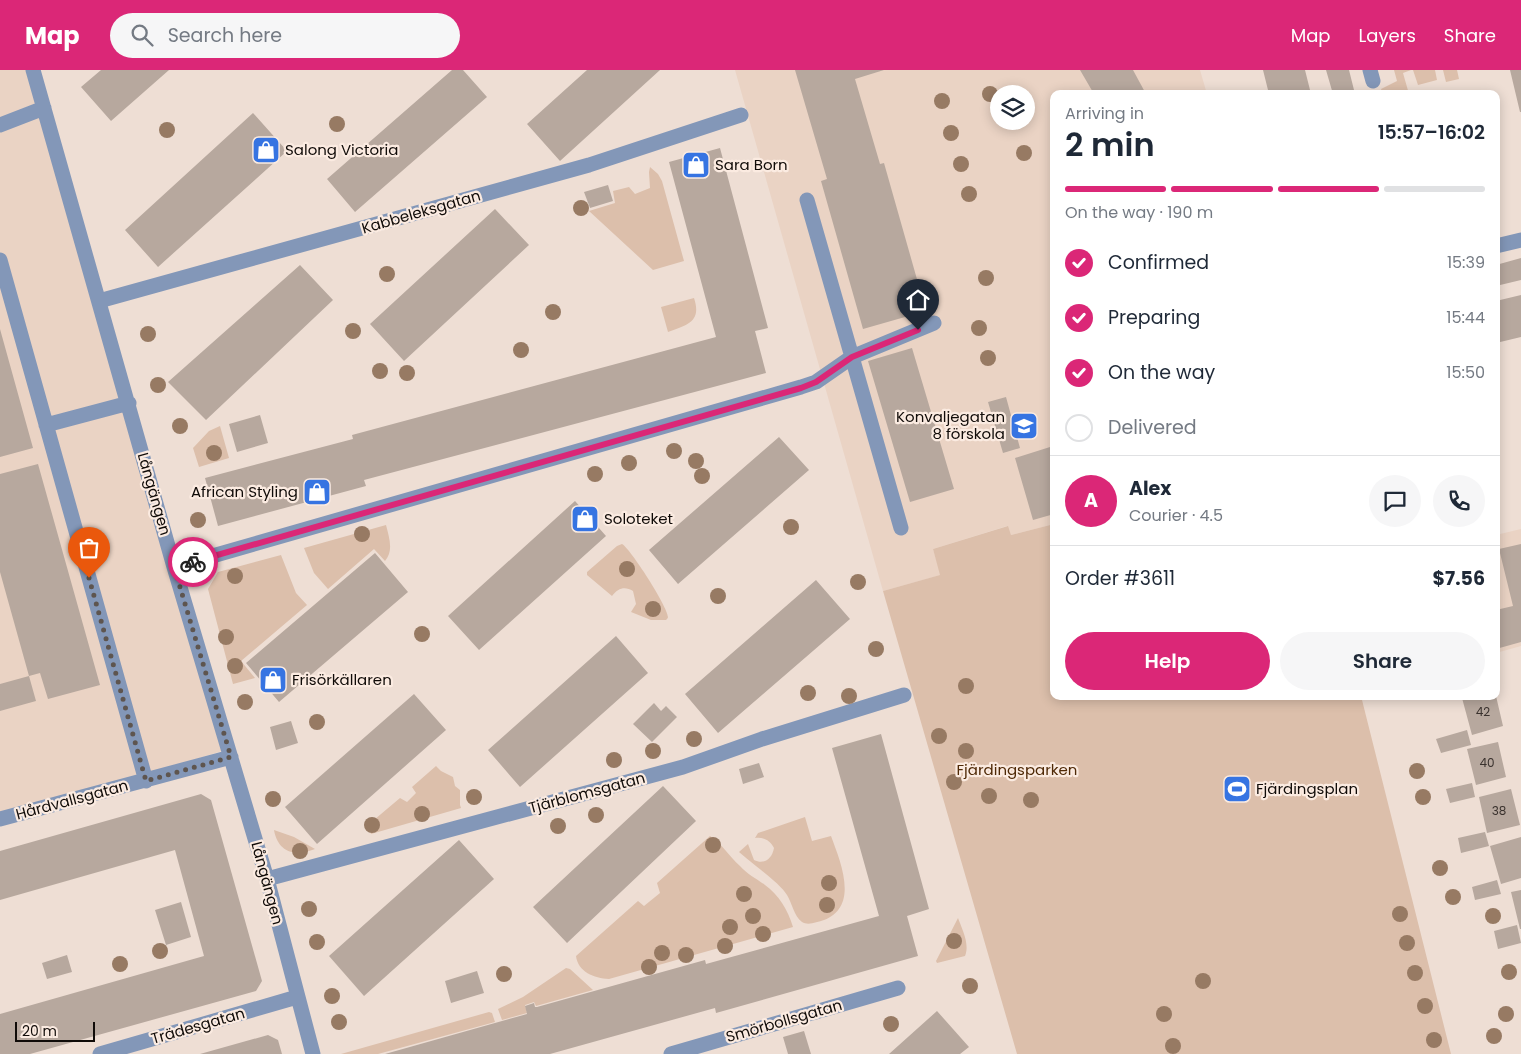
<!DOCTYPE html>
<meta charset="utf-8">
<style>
body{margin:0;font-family:Poppins,sans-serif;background:#f6f6f7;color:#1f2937;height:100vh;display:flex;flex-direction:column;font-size:19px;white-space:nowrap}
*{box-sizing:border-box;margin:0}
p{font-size:16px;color:#747a83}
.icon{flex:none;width:28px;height:28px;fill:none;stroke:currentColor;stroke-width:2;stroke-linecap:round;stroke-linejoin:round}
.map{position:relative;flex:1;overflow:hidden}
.sheet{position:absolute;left:1050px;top:20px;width:450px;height:610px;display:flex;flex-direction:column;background:#fff;border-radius:10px;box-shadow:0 2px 12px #0003}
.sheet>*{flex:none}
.controls{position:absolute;left:990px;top:15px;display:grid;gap:10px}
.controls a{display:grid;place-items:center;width:45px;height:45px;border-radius:50%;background:#fff;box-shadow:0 2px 12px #0003;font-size:25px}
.scale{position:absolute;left:15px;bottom:12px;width:80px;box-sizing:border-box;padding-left:5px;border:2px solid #100b08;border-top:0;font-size:14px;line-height:18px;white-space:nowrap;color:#100b08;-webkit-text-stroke:4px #fbebe1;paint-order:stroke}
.pin{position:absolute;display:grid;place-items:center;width:42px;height:42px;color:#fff;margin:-51px -21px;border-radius:50% 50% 50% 0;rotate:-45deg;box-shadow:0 0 5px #0007}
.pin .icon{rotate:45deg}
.courier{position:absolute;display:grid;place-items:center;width:50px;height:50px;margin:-25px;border:4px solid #db2777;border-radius:50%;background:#fff;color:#222;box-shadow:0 1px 6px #0007}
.head em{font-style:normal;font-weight:600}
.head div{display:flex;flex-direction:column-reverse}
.head{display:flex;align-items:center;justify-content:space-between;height:85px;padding:0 15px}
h1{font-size:32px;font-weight:600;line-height:38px}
.bar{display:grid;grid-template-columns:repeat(4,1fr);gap:8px 5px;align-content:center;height:60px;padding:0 15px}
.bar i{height:6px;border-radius:4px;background:#e0e1e3}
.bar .selected{background:#db2777}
.bar p{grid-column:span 4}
.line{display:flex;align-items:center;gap:12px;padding:0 15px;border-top:1px solid #e0e1e3}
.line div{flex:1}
.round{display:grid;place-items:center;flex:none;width:52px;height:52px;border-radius:26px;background:#f6f6f7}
ol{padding:0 15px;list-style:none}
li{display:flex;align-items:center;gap:15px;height:55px}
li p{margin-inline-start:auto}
li .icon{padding:5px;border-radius:50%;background:#db2777;color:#fff;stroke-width:4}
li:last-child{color:#747a83}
li i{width:28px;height:28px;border:2px solid #e0e1e3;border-radius:50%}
.button{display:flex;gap:10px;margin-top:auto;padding:10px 15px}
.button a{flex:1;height:58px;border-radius:30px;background:#db2777;color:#fff;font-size:20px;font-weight:600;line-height:58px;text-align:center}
.button a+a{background:#f6f6f7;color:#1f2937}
header{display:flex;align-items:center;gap:30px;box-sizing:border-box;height:70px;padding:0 25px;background:#db2777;color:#fff}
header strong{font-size:24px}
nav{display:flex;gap:28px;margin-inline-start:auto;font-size:18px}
.search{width:350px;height:45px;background:#f6f6f7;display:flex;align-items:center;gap:12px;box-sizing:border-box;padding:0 18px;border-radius:28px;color:#747a83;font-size:19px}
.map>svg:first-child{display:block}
.built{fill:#ead3c4;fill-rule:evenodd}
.green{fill:#dcbfab}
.building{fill:#b7a89e}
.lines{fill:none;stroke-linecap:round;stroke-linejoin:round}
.minor{stroke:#8397b8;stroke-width:15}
.tree{fill:#977a63}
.done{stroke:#5e554f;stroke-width:5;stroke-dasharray:0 9}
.route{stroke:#db2777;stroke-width:6}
.labels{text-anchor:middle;stroke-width:4.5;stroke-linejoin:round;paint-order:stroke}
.number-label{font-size:12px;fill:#3a322e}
.poi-label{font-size:15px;fill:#100b08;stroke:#fbebe1;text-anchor:start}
.street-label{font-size:15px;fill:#100b08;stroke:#fbebe1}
.park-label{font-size:15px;fill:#4f2906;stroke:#fbebe1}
</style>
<header>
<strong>Map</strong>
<div class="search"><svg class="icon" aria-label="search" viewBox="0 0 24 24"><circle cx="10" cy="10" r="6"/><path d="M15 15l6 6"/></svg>Search here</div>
<nav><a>Map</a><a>Layers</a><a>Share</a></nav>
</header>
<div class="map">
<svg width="1521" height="984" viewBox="0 0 1521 984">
<rect width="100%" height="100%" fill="#eeded4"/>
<path class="built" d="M 0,0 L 28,0 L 222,681 L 0,748 Z
M 735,0 L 1200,0 L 1207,24 L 1054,24 L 1054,454 L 1011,465 L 1007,456 L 933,479 L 941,505 L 883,521 ZM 999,24 L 1026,24 L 1026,51 L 999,51 Z
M 1521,459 L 1521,576 L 1496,583 L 1496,465 Z"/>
<path class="green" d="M 1394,0 L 1411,0 L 1403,3 L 1409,24 L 1383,24 L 1381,19 L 1397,11 Z
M 1413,0 L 1435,0 L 1437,10 L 1418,15 Z
M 1443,0 L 1457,0 L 1459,9 L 1446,12 Z
M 650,97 L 658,104 L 662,111 L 684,191 L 653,200 L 589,141 L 615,133 L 613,121 L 629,117 L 635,124 L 650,118 L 649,102 Z
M 694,228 C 702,252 687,255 668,262 L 661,237 Z
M 220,356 L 229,388 L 199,397 L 193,378 L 209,361 Z
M 1054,454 L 1054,626 L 1361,626 L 1451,984 L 1017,984 L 883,521 L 940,505 L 933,479 L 1008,456 L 1011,465 Z
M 386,455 C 389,467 394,481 385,491 L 374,479 L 328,519 L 314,503 L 304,478 Z
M 622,474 C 630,478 668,537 668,547 C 668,548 667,549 666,550 L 651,550 L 631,542 L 636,534 L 633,521 C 625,516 618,518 612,526 L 587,505 L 587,502 L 617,476 Z
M 281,485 L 296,523 L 307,535 L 241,591 L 255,608 L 233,614 L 208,519 L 218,502 Z
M 436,696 L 441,701 L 453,707 L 455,716 L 460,720 L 460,735 L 461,738 L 371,764 L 368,755 L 400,728 L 407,732 L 416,723 L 412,717 Z
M 805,747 L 812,771 L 831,766 C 840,791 860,836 824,850 C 817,852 808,856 802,852 C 794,846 792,833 787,825 C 780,813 751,793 739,782 L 748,774 L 754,790 C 764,795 772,789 774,778 C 770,770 764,767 755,768 L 758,763 Z
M 274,760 L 294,767 L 315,779 C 296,787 278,783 274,760 Z
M 710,766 C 722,774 729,786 740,796 C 747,804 757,809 765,815 C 779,825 788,840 793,857 L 609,909 C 594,908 578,902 576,886 L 638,831 L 644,836 L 660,823 L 657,813 Z
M 958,848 C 962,859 970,874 965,886 L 937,893 L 936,891 Z
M 566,898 L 570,899 L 593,920 L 536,936 L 534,932 L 525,935 L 527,943 L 502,950 L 498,939 L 523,927 Z
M 489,942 L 492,943 L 495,952 L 378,984 L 341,984 Z"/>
<path class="building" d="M 101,0 L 169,0 L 111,51 L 81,17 Z
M 452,0 L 463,0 L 487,27 L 355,142 L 327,109 Z
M 587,0 L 660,0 L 560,91 L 527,54 Z
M 795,0 L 884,0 L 855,9 L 880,94 L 884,93 L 926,241 L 863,259 L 821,111 L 827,109 Z
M 1080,0 L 1133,0 L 1146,24 L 1094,24 Z
M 1263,0 L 1305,0 L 1311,24 L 1269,24 Z
M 1326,0 L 1349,0 L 1355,24 L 1333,24 Z
M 1510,0 L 1521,0 L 1521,42 L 1520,42 Z
M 253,43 L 287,81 L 158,197 L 125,160 Z
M 720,78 L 768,258 L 755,261 L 766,303 L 364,410 L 366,416 L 218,456 L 205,408 L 353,369 L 352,365 L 716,267 L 669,92 Z
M 608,115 L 613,131 L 590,138 L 584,122 Z
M 495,139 L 529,175 L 404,291 L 370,254 Z
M 1521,188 L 1521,210 L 1496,216 L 1496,195 Z
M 300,195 L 333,230 L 206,350 L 168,312 Z
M 1521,225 L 1521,267 L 1496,273 L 1496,231 Z
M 0,259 L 33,378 L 0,387 Z
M 912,278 L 954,419 L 910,432 L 868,291 Z
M 1006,327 L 1020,378 L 1003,383 L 988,332 Z
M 260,345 L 268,373 L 237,382 L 229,354 Z
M 779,367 L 809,400 L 678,514 L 649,480 Z
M 1050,377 L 1054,387 L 1054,444 L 1033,450 L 1015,388 Z
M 38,394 L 100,615 L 48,629 L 40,603 L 29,606 L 0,502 L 0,404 Z
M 575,431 L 606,466 L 479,580 L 448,546 Z
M 1521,474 L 1521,572 L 1496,579 L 1496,540 L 1513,536 L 1499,479 Z
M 375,483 L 408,522 L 279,632 L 246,593 Z
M 816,510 L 850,549 L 718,663 L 685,624 Z
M 616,566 L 648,603 L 520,717 L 488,680 Z
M 29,606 L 36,631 L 0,641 L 0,614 Z
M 414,624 L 446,660 L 317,774 L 285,737 Z
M 1468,626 L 1496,626 L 1503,656 L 1472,665 L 1462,628 Z
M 654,633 L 661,641 L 666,636 L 677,647 L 652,672 L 633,654 Z
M 291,651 L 298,673 L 276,680 L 270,657 Z
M 1467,660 L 1471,675 L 1441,683 L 1436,669 Z
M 881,664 L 929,839 L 907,846 L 918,886 L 716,943 L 715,938 L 550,984 L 385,984 L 527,944 L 525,936 L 534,933 L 535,937 L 537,937 L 705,890 L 706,894 L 879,846 L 832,678 Z
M 1498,672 L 1506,707 L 1476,715 L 1467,679 Z
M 759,693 L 764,707 L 743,714 L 739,699 Z
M 1472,713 L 1475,727 L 1450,733 L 1446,719 Z
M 663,716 L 696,751 L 567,873 L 533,837 Z
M 1511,719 L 1520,755 L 1487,763 L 1479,727 Z
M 201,724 L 211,730 L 262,911 L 256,921 L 30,984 L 0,984 L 0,944 L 204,886 L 175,780 L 0,830 L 0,781 Z
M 1485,762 L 1489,776 L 1461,783 L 1458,768 Z
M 1521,767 L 1521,808 L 1501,814 L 1490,776 Z
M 459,770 L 494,809 L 364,926 L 329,886 Z
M 1497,810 L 1501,824 L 1475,830 L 1472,817 Z
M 1521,820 L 1521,859 L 1520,859 L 1511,822 Z
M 181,832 L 191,867 L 166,875 L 155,840 Z
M 1517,855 L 1521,873 L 1498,879 L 1494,861 Z
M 67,885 L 72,902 L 47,909 L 42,893 Z
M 477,901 L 484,923 L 451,933 L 445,911 Z
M 937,941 L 969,977 L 960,984 L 889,984 Z
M 804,961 L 811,984 L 788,984 L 783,967 Z
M 268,965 L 278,970 L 282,984 L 200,984 Z"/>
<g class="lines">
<path class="minor" d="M 33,0 L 174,497 L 267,809 L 313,984
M 1370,0 L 1373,11
M 0,55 L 44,38
M 807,130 L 901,458
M 1496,176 L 1521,170
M 0,190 L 146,711
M 99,231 L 589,95 L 741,45
M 46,355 L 129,333
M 174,497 L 801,317 L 816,312 L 852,287 L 934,253
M 0,749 L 231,687
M 267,809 L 683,697 L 762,669 L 904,625
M 100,984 L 297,927
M 671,984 L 898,918"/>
</g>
<g class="tree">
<circle cx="990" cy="24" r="8"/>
<circle cx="942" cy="31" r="8"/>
<circle cx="337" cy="54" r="8"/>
<circle cx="167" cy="60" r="8"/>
<circle cx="951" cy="63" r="8"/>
<circle cx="1024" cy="83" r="8"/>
<circle cx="961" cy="94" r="8"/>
<circle cx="969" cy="124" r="8"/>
<circle cx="581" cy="138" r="8"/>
<circle cx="387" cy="204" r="8"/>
<circle cx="986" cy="208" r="8"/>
<circle cx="553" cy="242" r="8"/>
<circle cx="979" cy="258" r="8"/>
<circle cx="353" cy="261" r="8"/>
<circle cx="148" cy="264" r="8"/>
<circle cx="521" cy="280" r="8"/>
<circle cx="988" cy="288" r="8"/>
<circle cx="380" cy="301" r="8"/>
<circle cx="407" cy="303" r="8"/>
<circle cx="158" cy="315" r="8"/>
<circle cx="180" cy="356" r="8"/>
<circle cx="674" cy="381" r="8"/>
<circle cx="214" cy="383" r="8"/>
<circle cx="696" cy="391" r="8"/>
<circle cx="629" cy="393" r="8"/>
<circle cx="595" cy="404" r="8"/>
<circle cx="702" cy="406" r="8"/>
<circle cx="198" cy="450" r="8"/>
<circle cx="791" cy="457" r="8"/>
<circle cx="362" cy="464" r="8"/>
<circle cx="627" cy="499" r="8"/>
<circle cx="235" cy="506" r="8"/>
<circle cx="858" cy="512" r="8"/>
<circle cx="718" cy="526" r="8"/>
<circle cx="653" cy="539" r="8"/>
<circle cx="422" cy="564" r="8"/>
<circle cx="226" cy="567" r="8"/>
<circle cx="876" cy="579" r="8"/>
<circle cx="235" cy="596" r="8"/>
<circle cx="966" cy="616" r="8"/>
<circle cx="808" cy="623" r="8"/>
<circle cx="849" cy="626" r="8"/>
<circle cx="245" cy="632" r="8"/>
<circle cx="317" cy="652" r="8"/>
<circle cx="939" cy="666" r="8"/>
<circle cx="694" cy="669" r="8"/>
<circle cx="653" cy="681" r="8"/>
<circle cx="966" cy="681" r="8"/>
<circle cx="614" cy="690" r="8"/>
<circle cx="1417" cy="701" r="8"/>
<circle cx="954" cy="712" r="8"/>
<circle cx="989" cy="726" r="8"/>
<circle cx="474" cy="727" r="8"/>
<circle cx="1423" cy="727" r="8"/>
<circle cx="273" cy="729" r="8"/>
<circle cx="1031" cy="730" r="8"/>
<circle cx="422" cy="744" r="8"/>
<circle cx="596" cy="745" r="8"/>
<circle cx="372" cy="755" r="8"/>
<circle cx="558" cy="756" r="8"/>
<circle cx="713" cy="775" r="8"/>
<circle cx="300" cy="781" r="8"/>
<circle cx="1440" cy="798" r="8"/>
<circle cx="829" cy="813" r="8"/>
<circle cx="744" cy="824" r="8"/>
<circle cx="1453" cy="827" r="8"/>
<circle cx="827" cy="835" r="8"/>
<circle cx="309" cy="839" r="8"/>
<circle cx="1400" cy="844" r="8"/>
<circle cx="753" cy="846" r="8"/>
<circle cx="1493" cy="846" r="8"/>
<circle cx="730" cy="857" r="8"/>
<circle cx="763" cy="864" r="8"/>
<circle cx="954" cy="871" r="8"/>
<circle cx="317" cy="872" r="8"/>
<circle cx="1407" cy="873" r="8"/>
<circle cx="725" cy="876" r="8"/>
<circle cx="160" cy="881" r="8"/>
<circle cx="662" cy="883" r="8"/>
<circle cx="686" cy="885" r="8"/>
<circle cx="120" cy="894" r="8"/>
<circle cx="649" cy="897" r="8"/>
<circle cx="1509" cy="902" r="8"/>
<circle cx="1415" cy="903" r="8"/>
<circle cx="504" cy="904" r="8"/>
<circle cx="1203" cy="911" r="8"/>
<circle cx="970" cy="916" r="8"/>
<circle cx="332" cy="926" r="8"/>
<circle cx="1425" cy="936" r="8"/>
<circle cx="1164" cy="944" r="8"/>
<circle cx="1506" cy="944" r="8"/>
<circle cx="339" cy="952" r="8"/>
<circle cx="891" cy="954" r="8"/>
<circle cx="1494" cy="966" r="8"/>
<circle cx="1434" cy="970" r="8"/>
<circle cx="1173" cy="976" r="8"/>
</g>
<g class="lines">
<path class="done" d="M 89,508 L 146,711 L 231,687 L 174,497 L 193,492"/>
<path class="route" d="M 193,492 L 801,318 L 816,312 L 852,287 L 918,260"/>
</g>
<defs>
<symbol id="shop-square" viewBox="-11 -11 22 22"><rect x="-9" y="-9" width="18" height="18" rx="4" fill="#3674e2" stroke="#fbebe1"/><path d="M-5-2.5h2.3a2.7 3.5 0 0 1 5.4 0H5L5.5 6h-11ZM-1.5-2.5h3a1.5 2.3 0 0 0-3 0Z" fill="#fff"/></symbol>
<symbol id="school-square" viewBox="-11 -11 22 22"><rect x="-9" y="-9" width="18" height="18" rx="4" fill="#3674e2" stroke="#fbebe1"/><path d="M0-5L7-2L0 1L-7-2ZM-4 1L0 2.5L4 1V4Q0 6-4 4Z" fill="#fff"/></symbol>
<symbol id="stadium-square" viewBox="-11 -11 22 22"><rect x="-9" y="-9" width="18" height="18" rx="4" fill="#3674e2" stroke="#fbebe1"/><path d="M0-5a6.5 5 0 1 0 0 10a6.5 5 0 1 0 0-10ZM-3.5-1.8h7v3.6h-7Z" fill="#fff"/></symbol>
</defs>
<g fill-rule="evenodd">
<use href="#shop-square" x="250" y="64" width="32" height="32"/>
<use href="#shop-square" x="680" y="79" width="32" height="32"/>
<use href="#school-square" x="1008" y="340" width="32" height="32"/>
<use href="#shop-square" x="301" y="406" width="32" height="32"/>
<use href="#shop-square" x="569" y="433" width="32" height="32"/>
<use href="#shop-square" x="257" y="594" width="32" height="32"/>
<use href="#stadium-square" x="1221" y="703" width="32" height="32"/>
</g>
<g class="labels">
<g class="number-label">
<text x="1483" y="646">42</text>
<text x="1487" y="697">40</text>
<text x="1499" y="745">38</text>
</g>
<g class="poi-label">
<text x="285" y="85">Salong Victoria</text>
<text x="715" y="100">Sara Born</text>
<text x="1005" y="352" text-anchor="end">Konvaljegatan<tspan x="1005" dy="17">8 förskola</tspan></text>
<text x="298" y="427" text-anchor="end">African Styling</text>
<text x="604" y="454">Soloteket</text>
<text x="292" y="615">Frisörkällaren</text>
<text x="1256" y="724">Fjärdingsplan</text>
</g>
<g class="street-label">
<text transform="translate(421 142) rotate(-16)" y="5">Kabbeleksgatan</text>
<text transform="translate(154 424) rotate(74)" y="5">Långängen</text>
<text transform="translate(587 723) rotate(-15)" y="5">Tjärblomsgatan</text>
<text transform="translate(72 730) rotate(-15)" y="5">Hårdvallsgatan</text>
<text transform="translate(267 813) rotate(75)" y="5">Långängen</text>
<text transform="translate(784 951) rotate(-16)" y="5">Smörbollsgatan</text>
<text transform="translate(198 956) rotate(-16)" y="5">Trädesgatan</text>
</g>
<g class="park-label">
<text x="1017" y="705">Fjärdingsparken</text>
</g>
</g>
</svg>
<div class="controls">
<a><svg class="icon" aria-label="layers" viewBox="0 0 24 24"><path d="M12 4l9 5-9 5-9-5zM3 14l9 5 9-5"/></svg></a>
</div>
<div class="scale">20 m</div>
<div class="pin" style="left:89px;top:508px;background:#ea580c"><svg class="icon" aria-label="bag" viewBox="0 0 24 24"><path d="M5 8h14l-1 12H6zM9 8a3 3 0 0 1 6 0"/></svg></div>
<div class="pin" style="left:918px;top:260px;background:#1f2937"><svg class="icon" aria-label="home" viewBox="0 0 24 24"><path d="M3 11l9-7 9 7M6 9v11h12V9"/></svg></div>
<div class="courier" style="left:193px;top:492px"><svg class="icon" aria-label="bike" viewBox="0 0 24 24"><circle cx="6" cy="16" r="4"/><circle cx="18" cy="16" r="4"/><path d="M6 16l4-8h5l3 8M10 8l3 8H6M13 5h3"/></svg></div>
<section class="sheet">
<div class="head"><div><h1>2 min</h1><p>Arriving in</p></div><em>15:57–16:02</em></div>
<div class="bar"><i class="selected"></i><i class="selected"></i><i class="selected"></i><i></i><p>On the way · 190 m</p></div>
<ol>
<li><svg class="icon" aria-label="check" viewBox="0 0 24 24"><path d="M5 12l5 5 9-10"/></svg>Confirmed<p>15:39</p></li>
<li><svg class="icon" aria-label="check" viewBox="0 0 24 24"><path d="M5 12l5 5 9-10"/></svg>Preparing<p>15:44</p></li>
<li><svg class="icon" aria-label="check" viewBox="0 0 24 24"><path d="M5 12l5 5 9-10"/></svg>On the way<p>15:50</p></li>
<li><i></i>Delivered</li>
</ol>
<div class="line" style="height:90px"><b class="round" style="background:#db2777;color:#fff">A</b><div><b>Alex</b><p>Courier · 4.5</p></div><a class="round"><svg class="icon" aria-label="chat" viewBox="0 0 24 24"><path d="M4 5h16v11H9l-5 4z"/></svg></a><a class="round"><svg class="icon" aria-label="phone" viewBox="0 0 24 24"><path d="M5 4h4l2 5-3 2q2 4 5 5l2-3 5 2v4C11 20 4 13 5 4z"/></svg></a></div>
<div class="line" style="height:65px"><div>Order #3611</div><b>$7.56</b></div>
<div class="button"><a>Help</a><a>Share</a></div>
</section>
</div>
